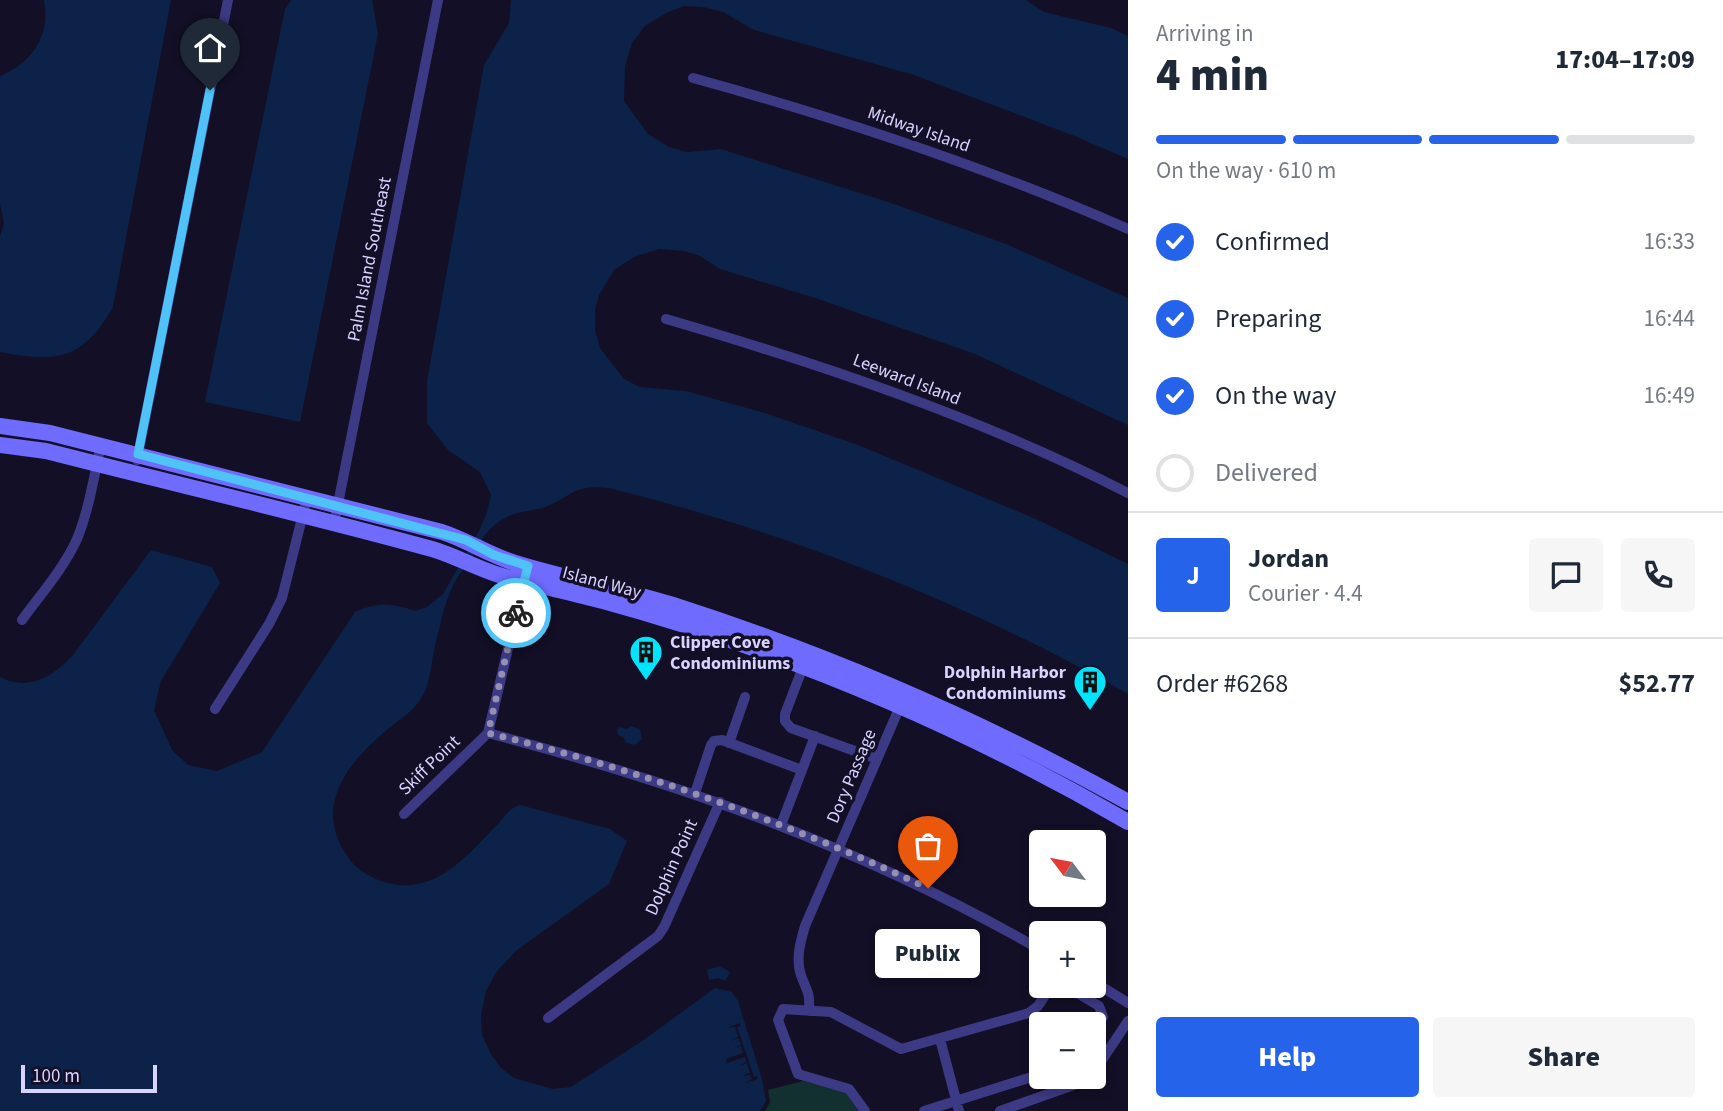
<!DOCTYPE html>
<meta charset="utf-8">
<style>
body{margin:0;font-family:"Source Sans 3",sans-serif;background:#f6f6f7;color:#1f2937;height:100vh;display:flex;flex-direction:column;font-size:26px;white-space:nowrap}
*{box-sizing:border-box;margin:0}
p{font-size:23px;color:#747a83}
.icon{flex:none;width:38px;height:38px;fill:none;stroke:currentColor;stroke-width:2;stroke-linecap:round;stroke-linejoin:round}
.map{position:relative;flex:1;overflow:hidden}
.panel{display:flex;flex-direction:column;background:#fff;width:595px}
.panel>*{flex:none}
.needle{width:46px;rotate:302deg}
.fabs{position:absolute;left:1029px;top:830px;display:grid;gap:14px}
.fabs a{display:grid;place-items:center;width:77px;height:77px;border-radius:7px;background:#fff;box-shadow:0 4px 10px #0003;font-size:35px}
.scale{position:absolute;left:21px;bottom:18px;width:136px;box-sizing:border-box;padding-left:7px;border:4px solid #d9d4ff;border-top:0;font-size:19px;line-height:24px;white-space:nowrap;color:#d9d4ff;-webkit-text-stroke:5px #130f26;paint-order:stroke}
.pin{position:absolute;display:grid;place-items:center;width:60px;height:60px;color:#fff;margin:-72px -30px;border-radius:50% 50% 50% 0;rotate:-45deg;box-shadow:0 0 7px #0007}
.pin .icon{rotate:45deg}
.courier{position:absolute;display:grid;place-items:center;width:70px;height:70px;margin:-35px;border:5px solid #4fc3f7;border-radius:50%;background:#fff;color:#222;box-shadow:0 2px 9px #0007}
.bubble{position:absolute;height:49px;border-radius:7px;background:#fff;box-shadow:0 4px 10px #0003;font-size:23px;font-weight:800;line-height:49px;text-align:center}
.overview em{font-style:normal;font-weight:800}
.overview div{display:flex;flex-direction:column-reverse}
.overview{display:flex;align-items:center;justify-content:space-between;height:119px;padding:0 28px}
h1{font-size:46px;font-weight:800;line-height:52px}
.bar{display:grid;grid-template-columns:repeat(4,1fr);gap:10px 7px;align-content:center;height:84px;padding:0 28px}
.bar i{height:9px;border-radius:5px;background:#e0e1e3}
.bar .active{background:#2563eb}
.bar p{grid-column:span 4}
.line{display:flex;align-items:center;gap:18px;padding:0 28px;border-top:2px solid #e0e1e3}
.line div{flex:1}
.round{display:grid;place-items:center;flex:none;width:74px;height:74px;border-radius:7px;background:#f6f6f7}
ol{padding:0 28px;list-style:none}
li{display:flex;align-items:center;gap:21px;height:77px}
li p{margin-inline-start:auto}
li .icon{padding:7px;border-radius:50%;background:#2563eb;color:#fff;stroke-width:4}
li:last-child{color:#747a83}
li i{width:38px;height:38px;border:4px solid #e0e1e3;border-radius:50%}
.cta{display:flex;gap:14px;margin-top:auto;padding:14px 28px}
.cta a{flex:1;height:80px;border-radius:7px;background:#2563eb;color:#fff;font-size:28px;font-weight:800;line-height:80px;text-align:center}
.cta a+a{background:#f6f6f7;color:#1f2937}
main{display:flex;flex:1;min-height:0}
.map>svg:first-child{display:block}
.green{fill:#12302f}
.water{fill:#0c2248}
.pier{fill:#130f26}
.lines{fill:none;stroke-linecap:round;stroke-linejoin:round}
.street{stroke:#3d3a85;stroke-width:10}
.secondary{stroke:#6f6bff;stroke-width:16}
.done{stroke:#948fb3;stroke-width:7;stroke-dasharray:0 12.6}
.route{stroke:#4fc3f7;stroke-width:9}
.labels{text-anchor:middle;stroke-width:7;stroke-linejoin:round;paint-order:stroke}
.street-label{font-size:18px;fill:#d9d4ff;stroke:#130f26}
.poi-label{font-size:18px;font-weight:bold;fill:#d9d4ff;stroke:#130f26;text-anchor:start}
</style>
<main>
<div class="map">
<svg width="1128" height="1111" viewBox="0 0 1128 1111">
<rect width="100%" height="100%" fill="#130f26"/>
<path class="green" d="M 803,1081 L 846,1093 L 858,1111 L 765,1111 L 770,1102 L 768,1090 Z"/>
<path class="water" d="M 44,0 L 171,0 L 113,307 C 83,360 57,363 0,352 L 0,236 L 4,223 L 0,204 L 0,76 C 32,63 51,35 44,0 Z
M 291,0 L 372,0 L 378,34 L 300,422 L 205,402 L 285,9 Z
M 511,0 L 1026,0 L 1044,12 L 1111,28 L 1128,36 L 1128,159 L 1077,137 L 914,75 L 754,30 L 723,12 L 703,7 L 684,6 L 666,13 L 645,26 L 632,43 L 625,66 L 624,101 L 648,134 L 669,147 L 687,152 L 721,149 L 888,202 L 1006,244 L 1128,298 L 1128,425 L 975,354 L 815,298 L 720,269 L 700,256 L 684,251 L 659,249 L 634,257 L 614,270 L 599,295 L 595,310 L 595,330 L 600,348 L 624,379 L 640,387 L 686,391 L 765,413 L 858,445 L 1036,519 L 1128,564 L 1128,694 C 966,602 790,533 609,488 C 573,484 573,496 545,507 C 533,511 520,511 509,516 C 487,526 479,543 469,563 C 466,568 462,571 459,575 C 445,596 441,623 435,646 C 431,662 431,682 422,697 C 414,711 400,719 388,729 C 346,764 311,808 350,860 C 363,877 390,887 412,885 C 448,881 473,849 497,825 C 505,817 509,808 520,805 L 610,829 L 627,841 L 609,884 L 517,950 L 497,971 L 486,991 L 481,1015 L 482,1035 L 491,1054 L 501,1068 L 514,1078 L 553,1089 L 571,1087 L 642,1041 L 715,988 L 732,992 L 738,1001 L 762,1079 L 766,1101 L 760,1111 L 0,1111 L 0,677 C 28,692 54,676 73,655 L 151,550 L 212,567 L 220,583 L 161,681 L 154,710 L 172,750 L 188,765 L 217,771 L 262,752 L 355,612 C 376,602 394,603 415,611 L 427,607 L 443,594 L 479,531 L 487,512 L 491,495 L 480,472 L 448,450 L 427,423 L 427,381 L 484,65 L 509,23 Z
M 631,726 L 640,729 L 642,739 L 635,745 L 625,742 L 624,737 L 618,735 L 617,730 L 620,727 L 627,729 Z
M 720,966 L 730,972 L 725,981 L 718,978 L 709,980 L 707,970 Z"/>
<path class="pier" d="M 740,1023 L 741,1026 L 737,1027 L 754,1077 L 757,1076 L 758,1079 L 745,1083 L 752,1079 L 750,1075 L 742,1076 L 750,1073 L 747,1063 L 739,1066 L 746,1062 L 745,1057 L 727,1063 L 726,1059 L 743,1053 L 741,1046 L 734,1048 L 741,1045 L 738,1038 L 730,1041 L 738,1037 L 735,1027 L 727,1028 Z"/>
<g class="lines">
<path class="street" d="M 693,78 C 842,119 987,167 1128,229
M 666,319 C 824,365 981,418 1128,493
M 137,460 L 228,0
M 334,524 L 438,0
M 22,620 C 41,594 64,568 77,539 C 89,510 94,476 101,445
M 803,667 L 785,714 L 785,721 L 791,728 L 877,759
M 215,709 L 269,624 L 282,598 L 307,498
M 488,733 C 686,785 863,848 1041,950
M 729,743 L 745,697
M 695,793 L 711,745 L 714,741 L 722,740 L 802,770
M 404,814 L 488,733 L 525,577
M 781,825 L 815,736
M 1094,982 L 1128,1003
M 1064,985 L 1099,1006 L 1103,1017 L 1094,1031
M 809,1011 C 810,994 808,993 802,978 C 795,961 800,943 805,926 L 901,704
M 548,1018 L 658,936 L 664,927 L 720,802
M 940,1039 L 959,1111
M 1094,1072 L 1128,1021
M 865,1111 L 849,1089 L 798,1074 L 778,1020 L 783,1009 L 831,1012 L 901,1049 L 1029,1013 L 1038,1006 L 1052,985
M 924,1111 L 1041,1074
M 1000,1111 L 1085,1081 L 1090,1076"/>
<path class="secondary" d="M 0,426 L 50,433 L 442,532 C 467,540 489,555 515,563 C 567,579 621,589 673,605 C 832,656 982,721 1128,802
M 0,445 L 46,451 C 175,484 304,514 432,549 C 456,556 478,569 502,576 C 535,585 569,592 603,601 C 786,651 964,727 1128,822"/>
</g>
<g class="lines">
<path class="done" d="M 516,613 L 488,733 C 639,770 787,822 928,888"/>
<path class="route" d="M 210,90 L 138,454 L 466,540 L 494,555 L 528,566 L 516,613"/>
</g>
<defs>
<symbol id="building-pin" viewBox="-11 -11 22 30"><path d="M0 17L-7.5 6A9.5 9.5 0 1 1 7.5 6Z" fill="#00e5ff" stroke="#130f26"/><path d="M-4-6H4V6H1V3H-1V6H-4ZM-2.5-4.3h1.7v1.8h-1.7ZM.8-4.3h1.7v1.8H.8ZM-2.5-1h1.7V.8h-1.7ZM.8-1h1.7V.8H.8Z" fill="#111"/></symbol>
</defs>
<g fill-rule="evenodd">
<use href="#building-pin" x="627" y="633" width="38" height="52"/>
<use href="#building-pin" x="1071" y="663" width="38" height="52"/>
</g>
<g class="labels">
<g class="street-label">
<text transform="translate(919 129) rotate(19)" y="6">Midway Island</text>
<text transform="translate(369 259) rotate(-79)" y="6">Palm Island Southeast</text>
<text transform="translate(907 379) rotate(21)" y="6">Leeward Island</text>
<text transform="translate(602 582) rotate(15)" y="6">Island Way</text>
<text transform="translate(429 765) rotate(-44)" y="6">Skiff Point</text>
<text transform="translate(851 776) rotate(-67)" y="6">Dory Passage</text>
<text transform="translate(671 867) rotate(-66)" y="6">Dolphin Point</text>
</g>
<g class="poi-label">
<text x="670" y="648">Clipper Cove<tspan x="670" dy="21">Condominiums</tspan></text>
<text x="1066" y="678" text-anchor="end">Dolphin Harbor<tspan x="1066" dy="21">Condominiums</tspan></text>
</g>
</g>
</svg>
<div class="fabs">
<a><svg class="needle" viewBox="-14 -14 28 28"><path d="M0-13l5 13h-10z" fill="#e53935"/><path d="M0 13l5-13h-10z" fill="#747a83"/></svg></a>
<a>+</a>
<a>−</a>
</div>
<div class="scale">100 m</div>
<div class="pin" style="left:928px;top:888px;background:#ea580c"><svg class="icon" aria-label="bag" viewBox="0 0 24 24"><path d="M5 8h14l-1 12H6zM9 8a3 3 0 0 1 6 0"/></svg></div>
<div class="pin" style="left:210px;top:90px;background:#1f2937"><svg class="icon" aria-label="home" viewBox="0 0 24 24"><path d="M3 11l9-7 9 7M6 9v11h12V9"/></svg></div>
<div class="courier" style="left:516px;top:613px"><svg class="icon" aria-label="bike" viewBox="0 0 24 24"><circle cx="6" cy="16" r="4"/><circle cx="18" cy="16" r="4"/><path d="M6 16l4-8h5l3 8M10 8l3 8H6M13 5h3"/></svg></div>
<div class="bubble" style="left:875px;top:929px;width:105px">Publix</div>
</div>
<section class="panel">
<div class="overview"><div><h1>4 min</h1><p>Arriving in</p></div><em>17:04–17:09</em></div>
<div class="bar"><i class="active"></i><i class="active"></i><i class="active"></i><i></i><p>On the way · 610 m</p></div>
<ol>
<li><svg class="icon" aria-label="check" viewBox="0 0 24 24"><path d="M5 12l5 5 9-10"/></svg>Confirmed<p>16:33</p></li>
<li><svg class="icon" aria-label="check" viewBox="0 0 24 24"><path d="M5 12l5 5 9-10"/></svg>Preparing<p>16:44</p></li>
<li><svg class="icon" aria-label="check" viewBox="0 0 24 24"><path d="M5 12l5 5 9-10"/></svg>On the way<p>16:49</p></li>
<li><i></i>Delivered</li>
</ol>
<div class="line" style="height:126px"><b class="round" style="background:#2563eb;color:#fff">J</b><div><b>Jordan</b><p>Courier · 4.4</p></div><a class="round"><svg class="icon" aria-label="chat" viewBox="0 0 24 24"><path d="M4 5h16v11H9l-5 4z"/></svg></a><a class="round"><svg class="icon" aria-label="phone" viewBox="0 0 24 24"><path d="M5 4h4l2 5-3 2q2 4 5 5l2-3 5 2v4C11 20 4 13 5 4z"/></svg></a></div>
<div class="line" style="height:91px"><div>Order #6268</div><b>$52.77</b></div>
<div class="cta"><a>Help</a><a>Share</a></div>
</section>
</main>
